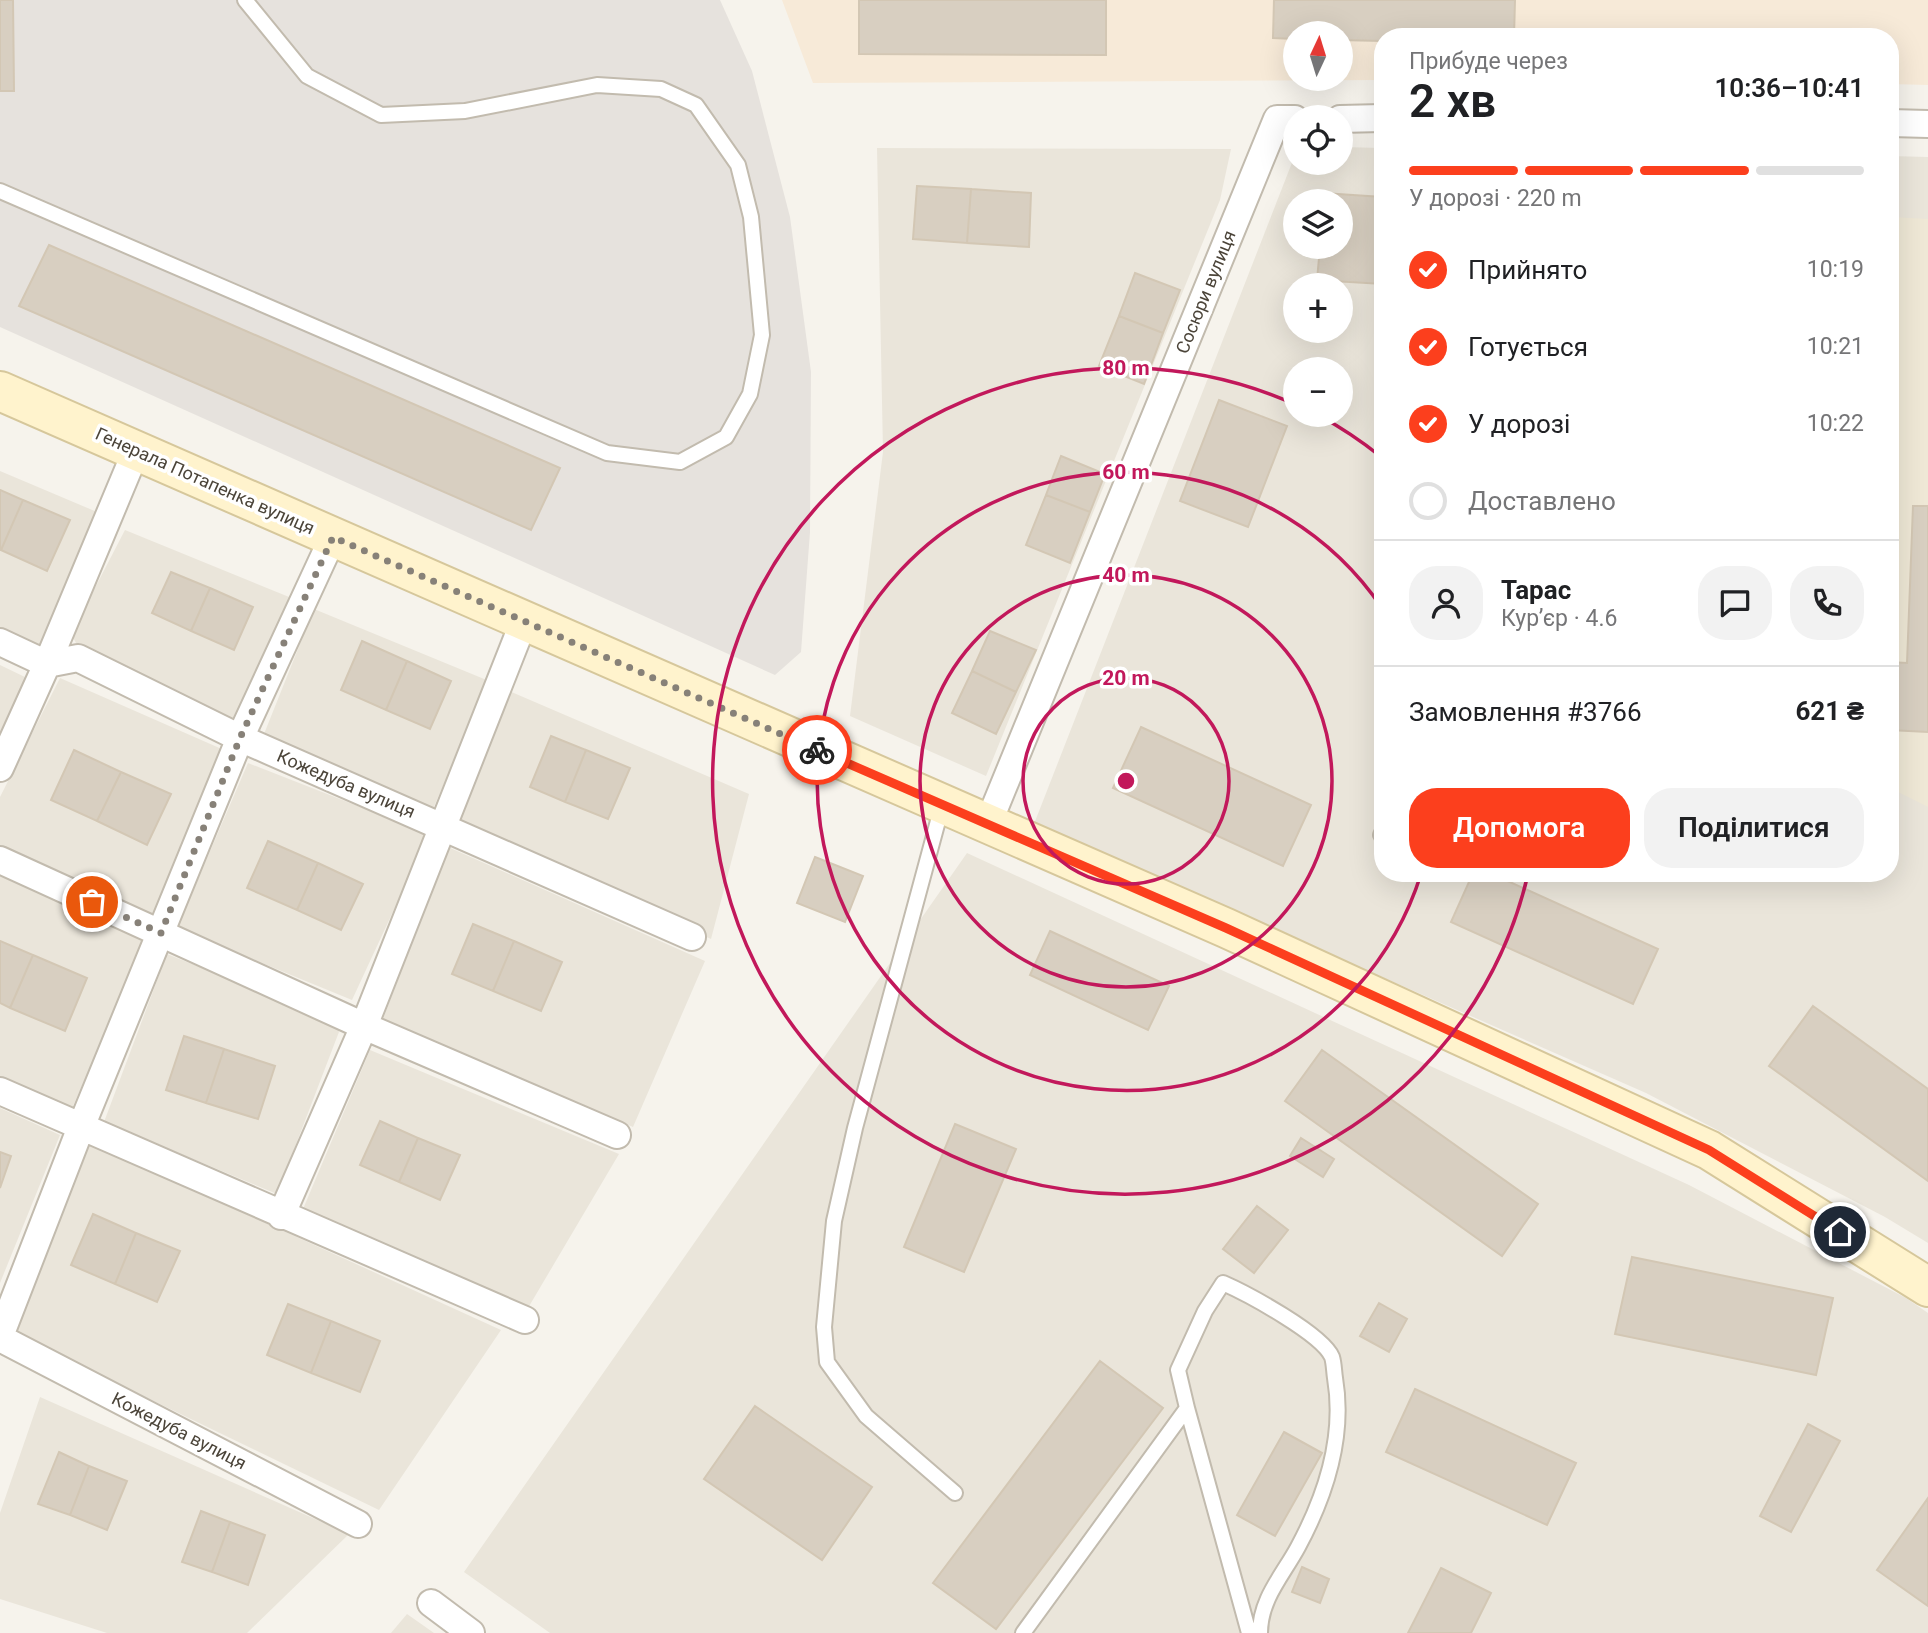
<!DOCTYPE html>
<html lang="uk">
<meta charset="utf-8">
<style>
body{margin:0;font-family:Roboto,sans-serif;background:#f2f2f2;color:#202124;height:100vh;display:flex;flex-direction:column;font-size:26px;white-space:nowrap}
*{box-sizing:border-box;margin:0}
p{font-size:23px;color:#757577}
.icon{flex:none;width:38px;height:38px;fill:none;stroke:currentColor;stroke-width:2;stroke-linecap:round;stroke-linejoin:round}
.map{position:relative;flex:1;overflow:hidden}
.sheet{position:absolute;left:1374px;top:28px;width:525px;height:854px;display:flex;flex-direction:column;background:#fff;border-radius:28px;box-shadow:0 7px 28px #0002}
.sheet>*{flex:none}
.needle{width:46px;rotate:4deg}
.controls{position:absolute;left:1283px;top:21px;display:grid;gap:14px}
.controls a{display:grid;place-items:center;width:70px;height:70px;border-radius:50%;background:#fff;box-shadow:0 7px 28px #0002;font-size:35px}
.pin{position:absolute;display:grid;place-items:center;width:60px;height:60px;color:#fff;margin:-30px;border:4px solid #fff;border-radius:50%;box-shadow:0 2px 7px #0007}
.courier{position:absolute;display:grid;place-items:center;width:70px;height:70px;margin:-35px;border:5px solid #fc3f1d;border-radius:50%;background:#fff;color:#222;box-shadow:0 2px 9px #0007}
.summary em{font-style:normal;font-weight:600}
.summary div{display:flex;flex-direction:column-reverse}
.summary{display:flex;align-items:center;justify-content:space-between;height:119px;padding:0 35px}
h1{font-size:46px;font-weight:600;line-height:52px}
.bar{display:grid;grid-template-columns:repeat(4,1fr);gap:10px 7px;align-content:center;height:84px;padding:0 35px}
.bar i{height:9px;border-radius:5px;background:#e0e0e0}
.bar .active{background:#fc3f1d}
.bar p{grid-column:span 4}
.line{display:flex;align-items:center;gap:18px;padding:0 35px;border-top:2px solid #e0e0e0}
.line div{flex:1}
.round{display:grid;place-items:center;flex:none;width:74px;height:74px;border-radius:28px;background:#f2f2f2}
ol{padding:0 35px;list-style:none}
li{display:flex;align-items:center;gap:21px;height:77px}
li p{margin-inline-start:auto}
li .icon{padding:7px;border-radius:50%;background:#fc3f1d;color:#fff;stroke-width:4}
li:last-child{color:#757577}
li i{width:38px;height:38px;border:4px solid #e0e0e0;border-radius:50%}
.cta{display:flex;gap:14px;margin-top:auto;padding:14px 35px}
.cta a{flex:1;height:80px;border-radius:28px;background:#fc3f1d;color:#fff;font-size:28px;font-weight:600;line-height:80px;text-align:center}
.cta a+a{background:#f2f2f2;color:#202124}
.map>svg:first-child{display:block}
.residential{fill:#eae5da;fill-rule:evenodd}
.commercial{fill:#f7ead8;fill-rule:evenodd}
.industrial{fill:#e6e2dd}
.education{fill:#efe8d6}
.building{fill:#d8cfc1;stroke:#d3c7b4;stroke-width:2}
.lines{fill:none;stroke-linecap:round;stroke-linejoin:round}
.service-casing{stroke:#c2bbae;stroke-width:18}
.minor-casing{stroke:#c2bbae;stroke-width:30}
.secondary-casing{stroke:#d6c79b;stroke-width:42}
.service{stroke:#fff;stroke-width:14}
.minor{stroke:#fff;stroke-width:26}
.secondary{stroke:#fff3cd;stroke-width:38}
.done{stroke:#878178;stroke-width:7;stroke-dasharray:0 12.6}
.route{stroke:#fc3f1d;stroke-width:9}
.ring{fill:none;stroke:#c2185b;stroke-width:3.5}
.labels{text-anchor:middle;stroke-width:7;stroke-linejoin:round;paint-order:stroke}
.street-label{font-size:18px;fill:#4b4439;stroke:#fff}
.centre{fill:#c2185b;stroke:#fff;stroke-width:3.5}
.ring-label{font-size:21px;text-anchor:middle;font-weight:bold;fill:#c2185b;stroke:#fff;stroke-width:7;stroke-linejoin:round;paint-order:stroke}
</style>
<div class="map">
<svg width="1928" height="1633" viewBox="0 0 1928 1633">
<rect width="100%" height="100%" fill="#f6f3ec"/>
<path class="residential" d="M 1341,147 L 1382,148 L 1382,873 L 1890,873 L 1890,156 L 1928,157 L 1928,1243 L 1885,1217 L 1646,1093 L 1034,824 L 1295,155 L 1295,163 L 1340,163 ZM 1295,201 L 1340,201 L 1340,247 L 1295,247 ZM 1295,285 L 1340,285 L 1340,331 L 1295,331 ZM 1295,369 L 1340,369 L 1340,415 L 1295,415 Z
M 877,148 L 1231,149 L 1220,200 L 986,776 L 850,716 L 883,452 Z
M 0,471 L 97,512 L 40,646 L 0,628 Z
M 125,530 L 294,599 L 236,728 L 80,650 L 71,634 Z
M 314,609 L 489,681 L 432,811 L 262,739 Z
M 0,665 L 27,678 L 0,735 Z
M 60,678 L 224,750 L 156,920 L 0,852 L 0,797 Z
M 507,690 L 749,794 L 711,939 L 453,822 Z
M 248,763 L 429,834 L 352,1000 L 177,928 Z
M 448,847 L 705,961 L 633,1127 L 383,1019 Z
M 967,853 L 1689,1185 L 1906,1298 L 1928,1313 L 1928,1633 L 550,1633 L 464,1572 Z
M 0,875 L 147,940 L 72,1108 L 0,1077 Z
M 167,954 L 342,1024 L 277,1194 L 104,1122 Z
M 370,1050 L 619,1154 L 528,1308 L 303,1209 Z
M 0,1108 L 60,1135 L 0,1283 Z
M 88,1142 L 501,1330 L 379,1510 L 13,1333 Z
M 40,1397 L 349,1534 L 247,1633 L 107,1633 L 0,1599 L 0,1513 Z
M 407,1614 L 434,1633 L 391,1633 Z"/>
<path class="commercial" d="M 782,0 L 1928,0 L 1928,85 L 1890,84 L 1890,37 L 1382,37 L 1382,80 L 813,83 ZM 1295,33 L 1340,33 L 1340,79 L 1295,79 Z"/>
<path class="industrial" d="M 0,0 L 720,0 L 752,71 L 790,217 L 811,372 L 810,532 L 801,652 L 775,675 L 0,327 Z"/>
<path class="education" d="M 1890,217 L 1928,219 L 1928,807 L 1890,788 Z"/>
<path class="building" d="M 0,0 L 13,0 L 14,91 L 0,91 Z
M 859,0 L 1106,0 L 1106,55 L 859,54 Z
M 1274,0 L 1515,0 L 1514,37 L 1382,37 L 1382,41 L 1340,40 L 1340,33 L 1295,33 L 1295,39 L 1273,38 Z
M 917,186 L 971,189 L 967,243 L 913,239 Z
M 971,189 L 1031,193 L 1029,247 L 967,243 Z
M 1323,193 L 1382,197 L 1382,284 L 1317,280 L 1320,247 L 1340,247 L 1340,201 L 1322,201 Z
M 49,245 L 560,468 L 531,530 L 19,306 Z
M 1135,273 L 1180,290 L 1163,333 L 1119,316 Z
M 1119,316 L 1163,333 L 1144,384 L 1099,366 Z
M 1219,400 L 1287,426 L 1248,527 L 1180,501 Z
M 1061,456 L 1105,474 L 1090,512 L 1046,495 Z
M 0,490 L 23,500 L 1,550 L 0,550 Z
M 1046,495 L 1090,512 L 1070,563 L 1026,545 Z
M 23,500 L 70,520 L 47,571 L 1,550 Z
M 1913,506 L 1928,506 L 1928,732 L 1890,730 L 1890,662 L 1907,663 Z
M 171,572 L 210,588 L 191,631 L 152,613 Z
M 210,588 L 253,607 L 234,650 L 191,631 Z
M 990,631 L 1036,650 L 1016,692 L 972,671 Z
M 362,641 L 407,661 L 386,710 L 341,690 Z
M 407,661 L 451,681 L 430,729 L 386,710 Z
M 972,671 L 1016,692 L 996,734 L 952,713 Z
M 1141,727 L 1311,805 L 1283,866 L 1113,788 Z
M 551,736 L 586,750 L 565,802 L 530,787 Z
M 74,750 L 121,772 L 97,821 L 51,800 Z
M 586,750 L 630,768 L 608,819 L 565,802 Z
M 121,772 L 171,794 L 147,845 L 97,821 Z
M 268,841 L 318,863 L 297,910 L 247,888 Z
M 815,857 L 863,876 L 845,922 L 797,903 Z
M 318,863 L 363,884 L 341,930 L 297,910 Z
M 1473,873 L 1490,873 L 1658,949 L 1633,1004 L 1451,922 Z
M 473,924 L 514,941 L 493,991 L 452,974 Z
M 1050,931 L 1169,986 L 1148,1030 L 1030,975 Z
M 0,941 L 33,955 L 10,1008 L 0,1003 Z
M 514,941 L 562,962 L 541,1011 L 493,991 Z
M 33,955 L 87,978 L 65,1031 L 10,1008 Z
M 1813,1006 L 1928,1089 L 1928,1181 L 1769,1066 Z
M 184,1036 L 224,1049 L 206,1103 L 166,1090 Z
M 224,1049 L 275,1066 L 258,1119 L 206,1103 Z
M 1322,1050 L 1538,1204 L 1502,1256 L 1285,1101 Z
M 380,1121 L 418,1138 L 399,1182 L 360,1165 Z
M 955,1124 L 1016,1149 L 964,1272 L 904,1247 Z
M 418,1138 L 460,1155 L 440,1200 L 399,1182 Z
M 1301,1138 L 1334,1159 L 1323,1177 L 1290,1156 Z
M 0,1152 L 11,1156 L 0,1188 Z
M 1257,1206 L 1288,1230 L 1254,1273 L 1223,1249 Z
M 93,1214 L 136,1233 L 115,1284 L 71,1265 Z
M 136,1233 L 180,1251 L 157,1302 L 115,1284 Z
M 1632,1257 L 1833,1298 L 1816,1375 L 1615,1334 Z
M 1379,1303 L 1407,1319 L 1389,1352 L 1360,1336 Z
M 288,1304 L 331,1321 L 311,1373 L 267,1355 Z
M 331,1321 L 380,1341 L 360,1392 L 311,1373 Z
M 1100,1361 L 1163,1408 L 996,1629 L 933,1583 Z
M 1415,1389 L 1576,1463 L 1547,1525 L 1386,1452 Z
M 755,1406 L 872,1487 L 822,1560 L 704,1479 Z
M 1808,1424 L 1840,1441 L 1791,1532 L 1760,1516 Z
M 1284,1432 L 1322,1453 L 1275,1536 L 1237,1515 Z
M 59,1452 L 89,1466 L 70,1515 L 38,1504 Z
M 89,1466 L 127,1481 L 107,1530 L 70,1515 Z
M 1928,1498 L 1928,1606 L 1877,1570 Z
M 201,1511 L 230,1522 L 212,1572 L 182,1562 Z
M 230,1522 L 265,1535 L 248,1585 L 212,1572 Z
M 1302,1567 L 1329,1579 L 1320,1603 L 1292,1592 Z
M 1441,1568 L 1491,1593 L 1471,1633 L 1408,1633 Z"/>
<g class="lines">
<defs>
<path id="service" d="M 0,191 L 607,453 L 680,462 L 726,437 L 750,394 L 762,335 L 751,217 L 738,165 L 696,105 L 661,89 L 597,85 L 465,111 L 381,115 L 307,76 L 245,0
M 942,806 L 855,1128 L 834,1221 L 824,1327 L 827,1362 L 866,1416 L 955,1493
M 1381,835 L 1382,833
M 1187,1408 L 1178,1370 L 1205,1311 L 1223,1283 C 1248,1294 1322,1334 1332,1357 C 1334,1363 1334,1372 1335,1378 C 1345,1437 1326,1495 1298,1547 C 1283,1575 1260,1599 1260,1633
M 1023,1633 L 1187,1408 L 1249,1633"/>
<path id="minor" d="M 1340,119 L 1382,118
M 1890,123 L 1928,124
M 0,642 L 47,664 L 78,658 L 240,738 L 692,937
M 0,768 L 47,664 L 136,451
M 988,824 L 1277,119 L 1295,119
M 0,860 L 364,1026 L 617,1135
M 0,1091 L 525,1320
M 281,1216 L 364,1026 L 524,621
M 0,1336 L 81,1127 L 240,738 L 333,537
M 0,1338 L 358,1524
M 431,1603 L 471,1633"/>
<path id="secondary" d="M 0,391 L 1226,928 L 1709,1150 L 1928,1287"/>
</defs>
<use href="#service" class="service-casing"/>
<use href="#minor" class="minor-casing"/>
<use href="#secondary" class="secondary-casing"/>
<use href="#service" class="service"/>
<use href="#minor" class="minor"/>
<use href="#secondary" class="secondary"/>
</g>
<g class="lines">
<path class="done" d="M 92,902 L 161,933 L 240,738 L 333,537 L 817,750"/>
<path class="route" d="M 817,750 L 1226,928 L 1709,1150 L 1840,1232"/>
</g>
<g class="ring">
<circle cx="1126" cy="781" r="103"/>
<circle cx="1126" cy="781" r="206"/>
<path d="M1421 874A309 309 0 1 1 1382 608"/>
<path d="M1528 874A413 413 0 1 1 1294 404M1320 416A413 413 0 0 1 1380 456"/>
</g>
<g class="labels">
<g class="street-label">
<text transform="translate(1206 292) rotate(-68)" y="6">Сосюри вулиця</text>
<text transform="translate(205 481) rotate(24)" y="6">Генерала Потапенка вулиця</text>
<text transform="translate(346 784) rotate(23)" y="6">Кожедуба вулиця</text>
<text transform="translate(179 1431) rotate(27)" y="6">Кожедуба вулиця</text>
</g>
</g>
<circle cx="1126" cy="781" r="10" class="centre"/>
<g class="ring-label">
<text x="1126" y="375">80 m</text>
<text x="1126" y="479">60 m</text>
<text x="1126" y="582">40 m</text>
<text x="1126" y="685">20 m</text>
</g>
</svg>
<div class="controls">
<a><svg class="needle" viewBox="-14 -14 28 28"><path d="M0-13l5 13h-10z" fill="#e53935"/><path d="M0 13l5-13h-10z" fill="#757577"/></svg></a>
<a><svg class="icon" aria-label="locate" viewBox="0 0 24 24"><circle cx="12" cy="12" r="6"/><path d="M12 2v4M12 18v4M2 12h4M18 12h4"/></svg></a>
<a><svg class="icon" aria-label="layers" viewBox="0 0 24 24"><path d="M12 4l9 5-9 5-9-5zM3 14l9 5 9-5"/></svg></a>
<a>+</a>
<a>−</a>
</div>
<div class="pin" style="left:92px;top:902px;background:#ea580c"><svg class="icon" aria-label="bag" viewBox="0 0 24 24"><path d="M5 8h14l-1 12H6zM9 8a3 3 0 0 1 6 0"/></svg></div>
<div class="pin" style="left:1840px;top:1232px;background:#1f2937"><svg class="icon" aria-label="home" viewBox="0 0 24 24"><path d="M3 11l9-7 9 7M6 9v11h12V9"/></svg></div>
<div class="courier" style="left:817px;top:750px"><svg class="icon" aria-label="bike" viewBox="0 0 24 24"><circle cx="6" cy="16" r="4"/><circle cx="18" cy="16" r="4"/><path d="M6 16l4-8h5l3 8M10 8l3 8H6M13 5h3"/></svg></div>
<section class="sheet">
<div class="summary"><div><h1>2 хв</h1><p>Прибуде через</p></div><em>10:36–10:41</em></div>
<div class="bar"><i class="active"></i><i class="active"></i><i class="active"></i><i></i><p>У дорозі · 220 m</p></div>
<ol>
<li><svg class="icon" aria-label="check" viewBox="0 0 24 24"><path d="M5 12l5 5 9-10"/></svg>Прийнято<p>10:19</p></li>
<li><svg class="icon" aria-label="check" viewBox="0 0 24 24"><path d="M5 12l5 5 9-10"/></svg>Готується<p>10:21</p></li>
<li><svg class="icon" aria-label="check" viewBox="0 0 24 24"><path d="M5 12l5 5 9-10"/></svg>У дорозі<p>10:22</p></li>
<li><i></i>Доставлено</li>
</ol>
<div class="line" style="height:126px"><a class="round"><svg class="icon" aria-label="person" viewBox="0 0 24 24"><circle cx="12" cy="8" r="4"/><path d="M4 21q1-7 8-7t8 7"/></svg></a><div><b>Тарас</b><p>Кур’єр · 4.6</p></div><a class="round"><svg class="icon" aria-label="chat" viewBox="0 0 24 24"><path d="M4 5h16v11H9l-5 4z"/></svg></a><a class="round"><svg class="icon" aria-label="phone" viewBox="0 0 24 24"><path d="M5 4h4l2 5-3 2q2 4 5 5l2-3 5 2v4C11 20 4 13 5 4z"/></svg></a></div>
<div class="line" style="height:91px"><div>Замовлення #3766</div><b>621 ₴</b></div>
<div class="cta"><a>Допомога</a><a>Поділитися</a></div>
</section>
</div>
